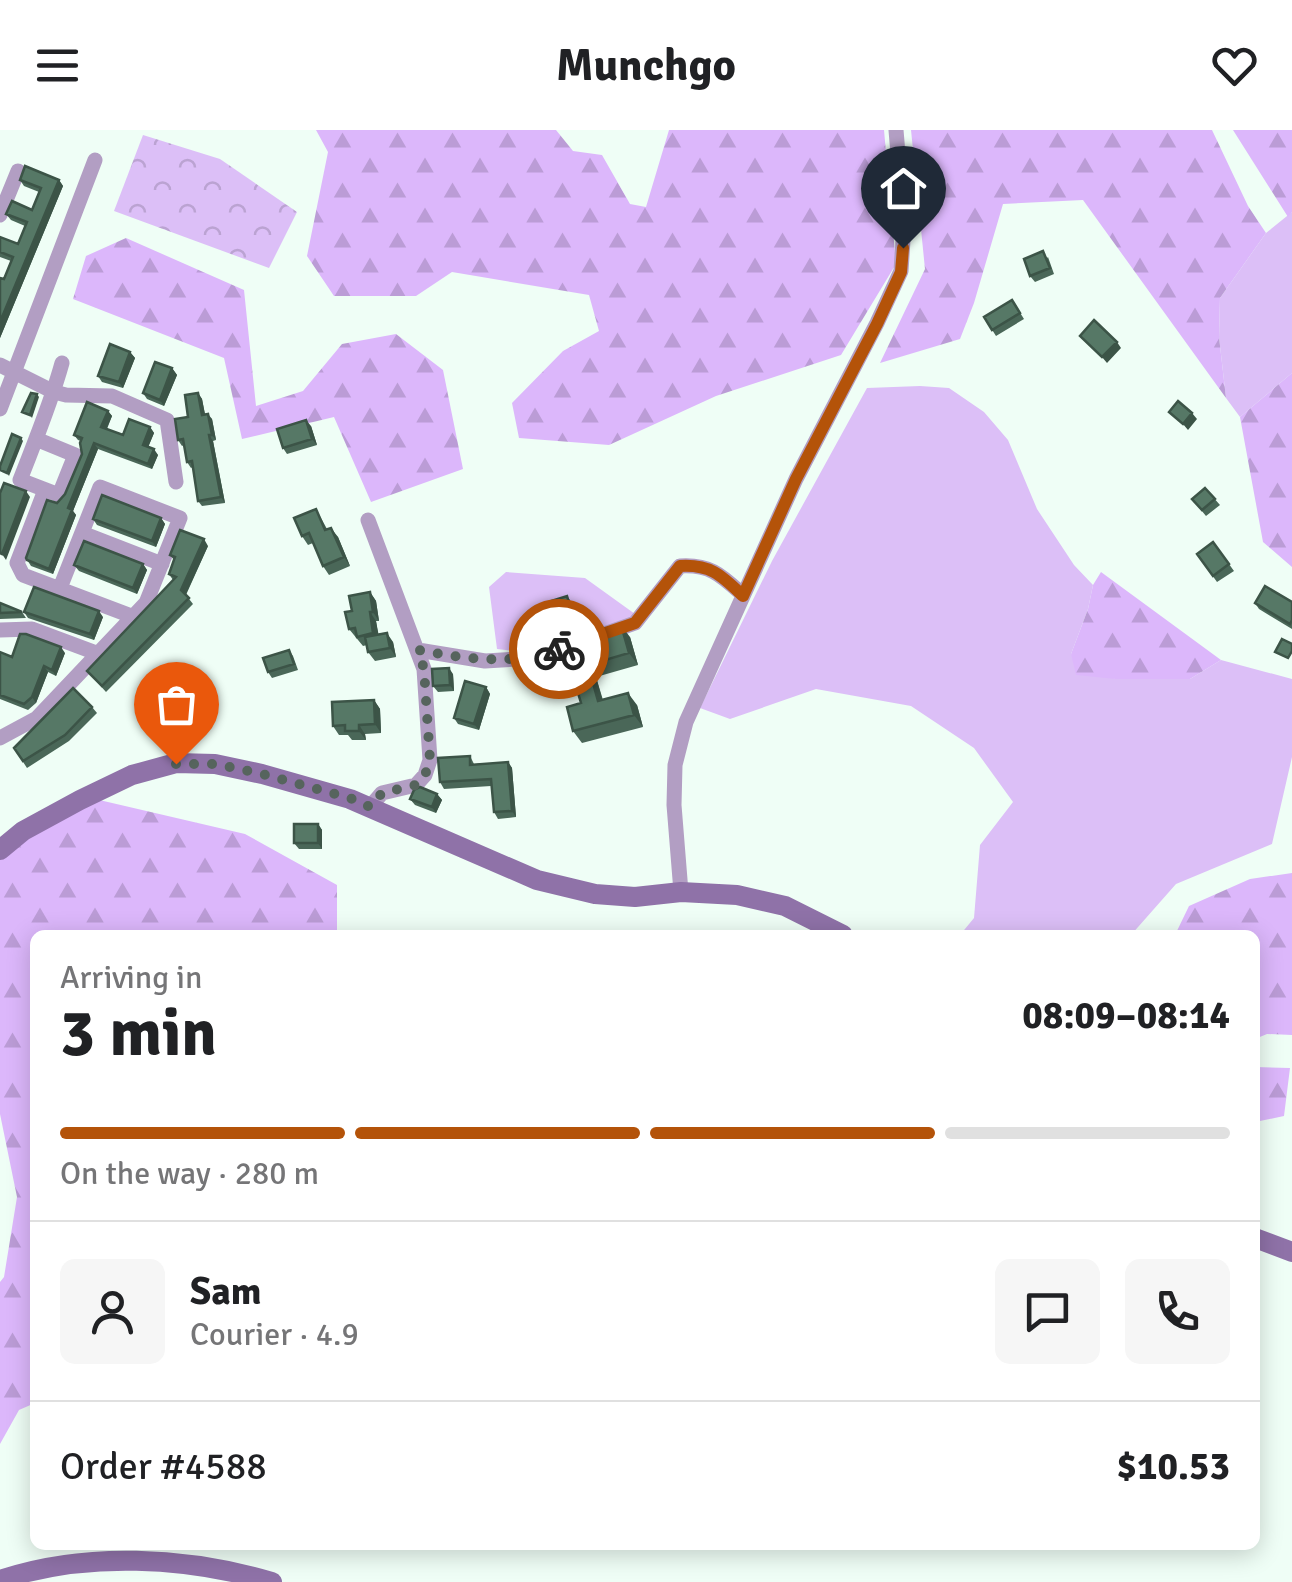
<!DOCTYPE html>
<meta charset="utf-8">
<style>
body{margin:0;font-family:Signika,sans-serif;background:#f6f6f6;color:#202124;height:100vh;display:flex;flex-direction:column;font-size:38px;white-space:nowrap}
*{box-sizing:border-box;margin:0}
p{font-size:32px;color:#757577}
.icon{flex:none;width:55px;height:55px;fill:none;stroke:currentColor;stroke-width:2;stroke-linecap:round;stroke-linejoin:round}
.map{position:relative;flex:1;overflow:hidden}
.details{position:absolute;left:30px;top:800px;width:1230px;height:620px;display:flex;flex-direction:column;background:#fff;border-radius:15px;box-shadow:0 5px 25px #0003}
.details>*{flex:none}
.pin{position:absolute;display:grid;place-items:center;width:85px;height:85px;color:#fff;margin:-102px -42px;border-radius:50% 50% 50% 0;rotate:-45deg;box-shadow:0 0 10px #0007}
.pin .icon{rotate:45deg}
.courier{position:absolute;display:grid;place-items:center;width:100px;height:100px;margin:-50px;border:8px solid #b45309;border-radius:50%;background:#fff;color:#222;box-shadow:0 2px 12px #0007}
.headline em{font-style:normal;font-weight:700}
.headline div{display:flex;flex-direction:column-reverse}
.headline{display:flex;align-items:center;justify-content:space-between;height:170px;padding:0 30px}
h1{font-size:65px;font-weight:700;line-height:75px}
.bar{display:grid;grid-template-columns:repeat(4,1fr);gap:15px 10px;align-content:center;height:120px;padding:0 30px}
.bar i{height:12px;border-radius:8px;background:#e0e0e0}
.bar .current{background:#b45309}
.bar p{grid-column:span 4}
.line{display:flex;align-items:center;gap:25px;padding:0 30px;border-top:2px solid #e0e0e0}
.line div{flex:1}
.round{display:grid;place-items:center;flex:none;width:105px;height:105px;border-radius:15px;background:#f6f6f6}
header{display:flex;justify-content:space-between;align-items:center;height:130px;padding:0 30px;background:#fff;font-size:45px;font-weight:700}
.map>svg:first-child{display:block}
.green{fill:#dcbff7}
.forest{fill:url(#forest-firs)}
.park{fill:url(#park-crowns)}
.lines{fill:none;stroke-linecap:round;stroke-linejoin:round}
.street{stroke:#b29ec3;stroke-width:15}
.secondary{stroke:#8f72a8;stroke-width:20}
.wall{fill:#4a6758}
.shaded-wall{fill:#3c5447}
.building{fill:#567866;stroke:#3c5447;stroke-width:2.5}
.done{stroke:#56645d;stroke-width:10;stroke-dasharray:0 18}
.route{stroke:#b45309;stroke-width:12}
</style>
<header><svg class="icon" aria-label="menu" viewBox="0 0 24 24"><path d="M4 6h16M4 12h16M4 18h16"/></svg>Munchgo<svg class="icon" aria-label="heart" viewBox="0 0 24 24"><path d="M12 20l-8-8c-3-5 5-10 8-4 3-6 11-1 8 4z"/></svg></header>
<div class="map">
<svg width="1292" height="1452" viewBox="0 0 1292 1452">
<defs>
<pattern id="forest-firs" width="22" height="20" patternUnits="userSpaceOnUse" patternTransform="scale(2.5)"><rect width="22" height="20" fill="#dcb7fb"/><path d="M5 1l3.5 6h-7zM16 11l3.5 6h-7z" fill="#bb9cd6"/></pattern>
<pattern id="park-crowns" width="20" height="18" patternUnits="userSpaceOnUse" patternTransform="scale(2.5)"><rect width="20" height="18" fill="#dcbff7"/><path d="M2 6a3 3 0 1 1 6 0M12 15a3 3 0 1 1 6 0" fill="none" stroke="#bba3d2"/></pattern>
</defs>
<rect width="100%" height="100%" fill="#effef6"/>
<path class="green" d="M 1292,82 L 1292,243 L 1240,287 L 1226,268 L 1219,207 L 1220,168 L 1266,103 Z
M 920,256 L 949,258 L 984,282 L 1008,310 L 1037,379 L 1074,435 L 1093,455 L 1088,479 L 1071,524 L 1115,549 L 1190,549 L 1221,530 L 1292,549 L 1292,627 L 1272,714 L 1176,754 L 1131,805 L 960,805 L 974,788 L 980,715 L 1013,672 L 974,618 L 911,576 L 816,559 L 730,589 L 700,578 L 772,431 L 867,258 Z
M 506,442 L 585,448 L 635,484 L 626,493 L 532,523 L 497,519 L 489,457 Z"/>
<path class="forest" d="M 316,0 L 556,0 L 573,21 L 602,25 L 630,74 L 646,77 L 669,0 L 884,0 L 896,134 L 841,225 L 716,266 L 609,315 L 519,308 L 512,273 L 563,221 L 599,201 L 589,165 L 452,142 L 416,166 L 334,166 L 307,126 L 328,22 Z
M 911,0 L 1212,0 L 1248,76 L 1266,103 L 1220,168 L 1219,207 L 1226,268 L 1083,70 L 1003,74 L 974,173 L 960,209 L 880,233 L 925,139 Z
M 1233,0 L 1292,0 L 1292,82 L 1288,87 Z
M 126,108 L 244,160 L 256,276 L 303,261 L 342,214 L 396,204 L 443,240 L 463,339 L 371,372 L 334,287 L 242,309 L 224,228 L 73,169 L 86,126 Z
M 1292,243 L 1292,437 L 1263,412 L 1240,287 Z
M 1101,442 L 1221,530 L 1190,549 L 1115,549 L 1076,545 L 1071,524 L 1088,479 L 1093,455 Z
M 95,669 L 245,704 L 337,755 L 337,805 L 35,805 L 35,1273 L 19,1280 L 0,1314 L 0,1152 L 4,1147 L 17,1067 L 0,984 L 0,724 Z
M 1292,743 L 1292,905 L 1267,904 L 1255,909 L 1255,805 L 1175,805 L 1189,776 L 1250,749 Z
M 1255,937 L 1290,938 L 1284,986 L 1255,992 Z"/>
<path class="park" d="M 143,5 L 220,29 L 297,82 L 269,138 L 114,81 Z"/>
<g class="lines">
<path class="street" d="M 0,85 L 18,41
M 0,235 L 54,262 L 66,265 L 112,266 L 167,290 L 176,352
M 0,279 L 95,30
M 36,309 L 75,325 L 59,365 L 20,350 C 35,311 51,273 62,233
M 45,360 L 17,433 L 23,445 L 134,487
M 368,390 L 424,539 L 430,630 L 425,645 L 416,655 L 382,663 L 370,677
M 82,403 L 162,434
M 0,500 L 32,499 L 99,524
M 607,503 L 635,493 L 680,436 C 711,434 722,446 743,465
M 418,520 L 485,531 L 533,528 L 566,517
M 0,608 L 37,588 L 146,473 L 180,388 L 100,357 L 60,458
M 681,762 L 674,675 L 675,635 L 686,592 L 796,349 L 877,193 L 901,141 L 904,95 L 896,0"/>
<path class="secondary" d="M 0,720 L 23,701 L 80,670 L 132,645 L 176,633 L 215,634 L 262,644 L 350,669 L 537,750 L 595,764 L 635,767 L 681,762 L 737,765 L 785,776 L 843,805
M 1255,1108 L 1292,1122
M 0,1450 C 86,1421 187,1427 272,1452"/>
</g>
<path class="wall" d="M 20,50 L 59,50 L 63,56 L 0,208 L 0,148 L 4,149 L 11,131 L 0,127 L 0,107 L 18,114 L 25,96 L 11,90 L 6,84 L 32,80 L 39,62 L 24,56 Z
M 1048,127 L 1054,144 L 1035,152 L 1030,146 Z
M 1012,170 L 1024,189 L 996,206 L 984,187 Z
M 130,222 L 135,228 L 123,258 L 102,252 L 98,246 Z
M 172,238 L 177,245 L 164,276 L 147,269 L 143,263 Z
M 198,263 L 202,269 L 205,284 L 212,289 L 216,310 L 213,311 L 225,373 L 202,376 L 198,371 L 193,337 L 191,338 L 187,332 L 184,315 L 182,316 L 178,310 Z
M 108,281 L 112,286 L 107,299 L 123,305 L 150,297 L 154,303 L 148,317 L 158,325 L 152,339 L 98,319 L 73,381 L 76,385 L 53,444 L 31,436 L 26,428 L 57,373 L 65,364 L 82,324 L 81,311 L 78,310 L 74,305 Z
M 311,296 L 317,315 L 287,324 L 283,318 Z
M 1205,358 L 1220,375 L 1206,386 L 1192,369 Z
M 316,379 L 327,399 L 338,407 L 350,436 L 329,445 L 323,436 L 313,413 L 308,415 L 302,406 Z
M 161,388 L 165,394 L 156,417 L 97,395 L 93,389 Z
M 1213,412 L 1234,441 L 1217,452 L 1197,424 Z
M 208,416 L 186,465 L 193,474 L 106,562 L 87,541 L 173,450 L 169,444 L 174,430 L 170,425 Z
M 143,434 L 147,440 L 137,464 L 79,441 L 74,435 Z
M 370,462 L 376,471 L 379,491 L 376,491 L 378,504 L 393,512 L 396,527 L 375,531 L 368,522 L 367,515 L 363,516 L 349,499 L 352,481 Z
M 567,466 L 571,472 L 578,496 L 562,501 L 558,495 Z
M 1292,472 L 1292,499 L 1259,479 L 1255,473 Z
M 0,473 L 22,482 L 26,488 L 0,489 Z
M 24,482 L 103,487 L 94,510 L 28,488 Z
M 630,507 L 638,535 L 596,547 L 603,570 L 637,575 L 643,597 L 582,613 L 573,601 L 581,573 L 576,556 L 565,559 L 556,547 Z
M 289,520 L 293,526 L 298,540 L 272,548 L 268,542 Z
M 0,522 L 12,527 L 65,523 L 56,546 L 48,542 L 36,573 L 28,580 L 0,569 Z
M 453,544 L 454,561 L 438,562 L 433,556 Z
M 486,557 L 490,564 L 479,600 L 458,594 L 454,588 Z
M 374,570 L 380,579 L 381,603 L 365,604 L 366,610 L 352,610 L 348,605 L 339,605 L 333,596 Z
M 92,577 L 97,583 L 69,611 L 27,638 L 14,618 Z
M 470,626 L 474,634 L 508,632 L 512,638 L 516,687 L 498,689 L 494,682 L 491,656 L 444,659 L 440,652 Z
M 437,664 L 442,670 L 436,683 L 415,675 L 410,669 Z
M 318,694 L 322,700 L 322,719 L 299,719 L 294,713 Z"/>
<path class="shaded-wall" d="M 59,50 L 63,56 L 0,208 L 0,192 Z
M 1117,212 L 1121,218 L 1107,233 L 1102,227 Z
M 130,222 L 135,228 L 123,258 L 119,252 Z
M 172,238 L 177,245 L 164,276 L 160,270 Z
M 198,263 L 202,269 L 206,290 L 202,285 Z
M 37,264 L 39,267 L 32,288 L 30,285 Z
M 108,281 L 112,286 L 105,302 L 101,297 Z
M 1192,283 L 1197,289 L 1188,300 L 1183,294 Z
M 208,284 L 212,289 L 216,310 L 212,305 Z
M 306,290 L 311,296 L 317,315 L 312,309 Z
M 150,297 L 154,303 L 147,320 L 143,315 Z
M 209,305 L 213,311 L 225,373 L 221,367 Z
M 21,308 L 23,311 L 9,346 L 7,343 Z
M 94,313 L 98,319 L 73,381 L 76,385 L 53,444 L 49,439 L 68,378 Z
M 154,319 L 158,325 L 152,339 L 148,334 Z
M 26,361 L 30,367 L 6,430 L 2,424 Z
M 161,388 L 165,394 L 156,417 L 152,411 Z
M 331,398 L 338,407 L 350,436 L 344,427 Z
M 204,409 L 208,416 L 185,466 L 181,460 Z
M 143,434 L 147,440 L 137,464 L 133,458 Z
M 370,462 L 376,471 L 379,491 L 373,482 Z
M 567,466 L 571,472 L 578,496 L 574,490 Z
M 99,481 L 103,487 L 94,510 L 90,504 Z
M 370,482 L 376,491 L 380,512 L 373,503 Z
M 621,495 L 630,507 L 638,535 L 629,523 Z
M 387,503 L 393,512 L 396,527 L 390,518 Z
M 61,517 L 65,523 L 56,546 L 52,540 Z
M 588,535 L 596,547 L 606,583 L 598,571 Z
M 44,536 L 48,542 L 36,573 L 32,567 Z
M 449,538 L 453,544 L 454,561 L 450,555 Z
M 486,557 L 490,564 L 479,600 L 474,594 Z
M 628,563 L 637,575 L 643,597 L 634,585 Z
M 374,570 L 380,579 L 381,603 L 375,594 Z
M 359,595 L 365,604 L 366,610 L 359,601 Z
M 508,632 L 512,638 L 516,687 L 512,681 Z
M 437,664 L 442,670 L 436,683 L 432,677 Z
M 318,694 L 322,700 L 322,719 L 318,713 Z"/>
<path class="building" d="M 25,36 L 59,50 L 0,192 L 0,148 L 4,149 L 13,127 L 0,122 L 0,107 L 18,114 L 27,92 L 6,84 L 12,71 L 32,80 L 41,58 L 20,50 Z
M 1043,121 L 1050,138 L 1030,146 L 1024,129 Z
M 1012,170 L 1020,183 L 992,200 L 984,187 Z
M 1094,190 L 1117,212 L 1102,227 L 1080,206 Z
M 110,214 L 130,222 L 119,252 L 98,246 Z
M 155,232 L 172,238 L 160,270 L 143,263 Z
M 31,263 L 37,264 L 30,285 L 22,282 Z
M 198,263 L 202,285 L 208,284 L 212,305 L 209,305 L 221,367 L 198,371 L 192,331 L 187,332 L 183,309 L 178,310 L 175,289 L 188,287 L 185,265 Z
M 1178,271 L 1192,283 L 1183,294 L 1169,282 Z
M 87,272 L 108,281 L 101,297 L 123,305 L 129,289 L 150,297 L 143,315 L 154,319 L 148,334 L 94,313 L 68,378 L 72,380 L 49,439 L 27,430 L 26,428 L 47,370 L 57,373 L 65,364 L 82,324 L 80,313 L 82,308 L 74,305 Z
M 306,290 L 312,309 L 283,318 L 277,299 Z
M 12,304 L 21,308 L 7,343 L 0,340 L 0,336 Z
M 4,353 L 26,361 L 2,424 L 0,423 L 0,363 Z
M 1205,358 L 1215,369 L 1202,380 L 1192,369 Z
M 102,365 L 161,388 L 152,411 L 93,389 Z
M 316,379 L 325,400 L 331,398 L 344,427 L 323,436 L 309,403 L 302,406 L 294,388 Z
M 180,400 L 204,409 L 181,460 L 189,468 L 102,556 L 87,541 L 176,447 L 169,444 L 175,427 L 170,425 Z
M 84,411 L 143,434 L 133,458 L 74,435 Z
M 1213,412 L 1229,434 L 1213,446 L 1197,424 Z
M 1265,456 L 1292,472 L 1292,490 L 1290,494 L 1255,473 Z
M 34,457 L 99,481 L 90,504 L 24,482 Z
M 370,462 L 373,482 L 370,482 L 373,503 L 357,507 L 355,498 L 349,499 L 345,482 L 352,481 L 349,466 Z
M 567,466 L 574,490 L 558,495 L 551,471 Z
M 0,473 L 22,482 L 0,483 Z
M 621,495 L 629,523 L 588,535 L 598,571 L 628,563 L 634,585 L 573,601 L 567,577 L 581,573 L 572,543 L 556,547 L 549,520 Z
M 387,503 L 390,518 L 368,522 L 365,507 Z
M 20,504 L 26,504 L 61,517 L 52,540 L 44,536 L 32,567 L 24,574 L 0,565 L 0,522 L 12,527 Z
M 1282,509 L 1292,514 L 1292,521 L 1288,528 L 1275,522 Z
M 289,520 L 294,534 L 268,542 L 263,528 Z
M 449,538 L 450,555 L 433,556 L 432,539 Z
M 465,551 L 486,557 L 474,594 L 454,588 Z
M 73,558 L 92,577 L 65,605 L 23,631 L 14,618 Z
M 374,570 L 375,594 L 359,595 L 359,601 L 345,601 L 345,595 L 333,596 L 332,572 Z
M 470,626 L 470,635 L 508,632 L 512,681 L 494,682 L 491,649 L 440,652 L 438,628 Z
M 420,657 L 437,664 L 432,677 L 410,669 L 414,660 Z
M 294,694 L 318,694 L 318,713 L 294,713 Z"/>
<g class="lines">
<path class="done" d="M 176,634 L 216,634 L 262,644 L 350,668 L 370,677 L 382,663 L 416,655 L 425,645 L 430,630 L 424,539 L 418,520 C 469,529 509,536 559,519"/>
<path class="route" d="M 559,519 L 635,493 L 680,436 C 711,434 722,446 743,466 L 796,349 L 877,194 L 901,142 L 903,118"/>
</g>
</svg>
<div class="pin" style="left:176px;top:634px;background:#ea580c"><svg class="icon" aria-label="bag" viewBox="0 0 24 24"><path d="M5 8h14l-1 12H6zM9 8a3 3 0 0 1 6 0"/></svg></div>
<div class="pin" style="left:903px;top:118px;background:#1f2937"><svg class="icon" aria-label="home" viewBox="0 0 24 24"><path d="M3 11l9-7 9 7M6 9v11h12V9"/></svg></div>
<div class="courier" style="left:559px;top:519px"><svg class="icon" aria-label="bike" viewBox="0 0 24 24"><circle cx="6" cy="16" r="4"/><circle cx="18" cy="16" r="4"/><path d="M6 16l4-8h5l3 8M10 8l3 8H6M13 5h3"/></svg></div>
<section class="details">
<div class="headline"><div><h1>3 min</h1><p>Arriving in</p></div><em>08:09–08:14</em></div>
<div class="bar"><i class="current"></i><i class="current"></i><i class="current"></i><i></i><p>On the way · 280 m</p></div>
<div class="line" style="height:180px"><a class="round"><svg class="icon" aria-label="person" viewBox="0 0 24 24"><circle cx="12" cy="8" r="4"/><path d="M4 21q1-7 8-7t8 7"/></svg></a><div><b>Sam</b><p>Courier · 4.9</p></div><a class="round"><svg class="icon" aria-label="chat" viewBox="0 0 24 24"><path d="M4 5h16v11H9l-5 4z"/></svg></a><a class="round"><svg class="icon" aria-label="phone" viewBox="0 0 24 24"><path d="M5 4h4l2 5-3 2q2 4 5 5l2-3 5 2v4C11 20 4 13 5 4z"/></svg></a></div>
<div class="line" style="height:130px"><div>Order #4588</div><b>$10.53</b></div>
</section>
</div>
